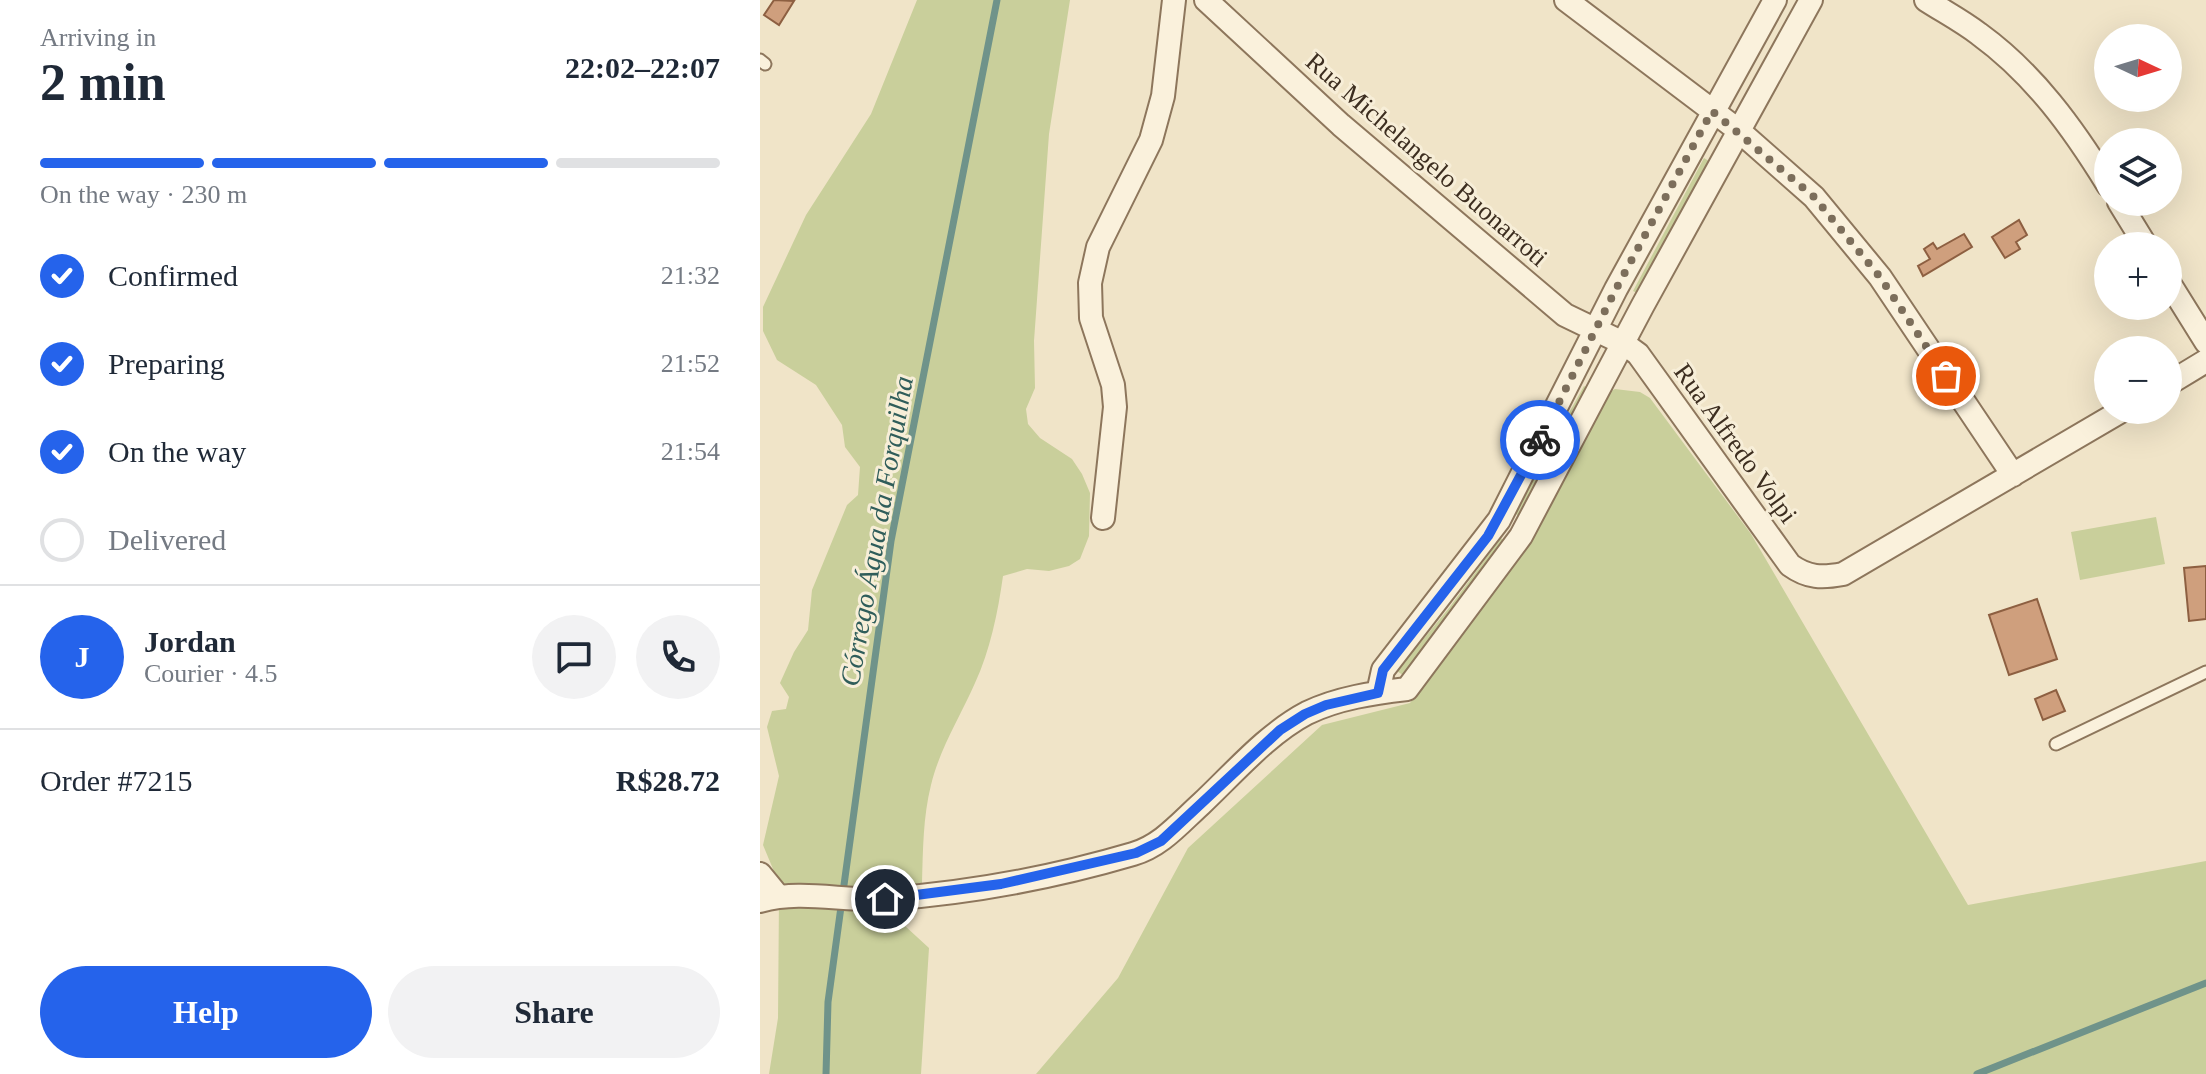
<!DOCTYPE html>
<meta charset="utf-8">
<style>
body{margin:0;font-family:"Times New Roman",serif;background:#f2f2f3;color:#1f2937;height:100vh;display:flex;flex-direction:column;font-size:30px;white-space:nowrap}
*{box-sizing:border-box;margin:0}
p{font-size:26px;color:#747a83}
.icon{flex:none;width:44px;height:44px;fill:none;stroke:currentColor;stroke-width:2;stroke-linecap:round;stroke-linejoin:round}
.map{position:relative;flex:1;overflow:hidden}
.panel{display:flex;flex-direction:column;background:#fff;width:760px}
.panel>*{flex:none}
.needle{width:52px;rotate:94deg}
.fabs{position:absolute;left:1334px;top:24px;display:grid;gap:16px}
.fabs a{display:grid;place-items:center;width:88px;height:88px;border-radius:50%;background:#fff;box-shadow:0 8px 32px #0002;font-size:40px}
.pin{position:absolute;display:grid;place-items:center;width:68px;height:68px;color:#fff;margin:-34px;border:4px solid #fff;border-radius:50%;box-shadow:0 2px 8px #0007}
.courier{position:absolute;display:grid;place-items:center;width:80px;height:80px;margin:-40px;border:6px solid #2563eb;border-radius:50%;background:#fff;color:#222;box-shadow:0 2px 10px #0007}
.headline em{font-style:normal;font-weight:600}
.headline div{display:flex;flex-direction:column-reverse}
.headline{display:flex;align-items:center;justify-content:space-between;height:136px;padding:0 40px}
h1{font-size:52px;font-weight:600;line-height:60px}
.bar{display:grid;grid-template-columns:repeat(4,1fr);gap:12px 8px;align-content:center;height:96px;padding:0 40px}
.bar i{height:10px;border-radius:6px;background:#e0e1e3}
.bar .selected{background:#2563eb}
.bar p{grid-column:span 4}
.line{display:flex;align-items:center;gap:20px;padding:0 40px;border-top:2px solid #e0e1e3}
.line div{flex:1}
.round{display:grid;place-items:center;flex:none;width:84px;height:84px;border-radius:42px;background:#f2f2f3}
ol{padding:0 40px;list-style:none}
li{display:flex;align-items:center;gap:24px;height:88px}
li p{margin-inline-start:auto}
li .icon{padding:8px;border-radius:50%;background:#2563eb;color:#fff;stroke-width:4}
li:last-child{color:#747a83}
li i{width:44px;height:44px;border:4px solid #e0e1e3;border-radius:50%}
.button{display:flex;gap:16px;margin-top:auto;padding:16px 40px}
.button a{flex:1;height:92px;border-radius:48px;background:#2563eb;color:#fff;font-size:32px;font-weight:600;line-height:92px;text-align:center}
.button a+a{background:#f2f2f3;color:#1f2937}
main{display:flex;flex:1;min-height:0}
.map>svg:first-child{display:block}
.green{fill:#c9cf9b}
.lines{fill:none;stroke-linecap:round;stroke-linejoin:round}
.stream{stroke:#6f938a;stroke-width:7}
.building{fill:#cf9f7d;stroke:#8d5f41;stroke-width:2}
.service-casing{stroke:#8d765c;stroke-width:15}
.minor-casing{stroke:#8d765c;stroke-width:26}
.service{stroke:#faf1dc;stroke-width:11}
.minor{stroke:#faf1dc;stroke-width:22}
.done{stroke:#7c6e5b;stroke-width:8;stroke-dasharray:0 14.4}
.route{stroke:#2563eb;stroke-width:10}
.labels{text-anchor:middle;stroke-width:6;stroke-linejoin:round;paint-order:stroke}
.street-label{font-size:26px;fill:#3d2e20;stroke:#f7eed8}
.water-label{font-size:28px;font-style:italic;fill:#2f5d5a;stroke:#f7eed8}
</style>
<main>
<section class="panel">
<div class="headline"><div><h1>2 min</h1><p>Arriving in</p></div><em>22:02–22:07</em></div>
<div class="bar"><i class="selected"></i><i class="selected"></i><i class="selected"></i><i></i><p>On the way · 230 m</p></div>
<ol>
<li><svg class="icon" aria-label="check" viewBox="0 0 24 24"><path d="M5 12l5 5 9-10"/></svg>Confirmed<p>21:32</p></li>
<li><svg class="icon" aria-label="check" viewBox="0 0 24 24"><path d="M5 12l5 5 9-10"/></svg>Preparing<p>21:52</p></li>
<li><svg class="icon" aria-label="check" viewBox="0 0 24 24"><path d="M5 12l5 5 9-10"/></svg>On the way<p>21:54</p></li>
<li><i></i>Delivered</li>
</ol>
<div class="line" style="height:144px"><b class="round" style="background:#2563eb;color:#fff">J</b><div><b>Jordan</b><p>Courier · 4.5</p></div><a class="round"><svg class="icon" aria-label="chat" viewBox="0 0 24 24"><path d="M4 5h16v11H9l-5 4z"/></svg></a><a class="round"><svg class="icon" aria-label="phone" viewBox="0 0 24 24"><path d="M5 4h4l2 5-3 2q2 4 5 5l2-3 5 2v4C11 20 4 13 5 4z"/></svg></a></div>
<div class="line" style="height:104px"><div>Order #7215</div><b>R$28.72</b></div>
<div class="button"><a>Help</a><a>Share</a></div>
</section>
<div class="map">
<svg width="1446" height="1074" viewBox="0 0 1446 1074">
<rect width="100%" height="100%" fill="#f0e4c8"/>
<path class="green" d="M 157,0 L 310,0 L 289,134 L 274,341 L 275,388 L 266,409 L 268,424 L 280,438 L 312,459 L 322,474 L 330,493 L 329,536 L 320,559 L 309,566 L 289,571 L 267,569 L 243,576 C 238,612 230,651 215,683 C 200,717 180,748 171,785 C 163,817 163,850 162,883 L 123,888 L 23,893 L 3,845 L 19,776 L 7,727 L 12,711 L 26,709 L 29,697 L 20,683 L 34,652 L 48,630 L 52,590 L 87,505 L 98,495 L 100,467 L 85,447 L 82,425 L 56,385 L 17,360 L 3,331 L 3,307 L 46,215 L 111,114 Z
M 944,158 L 952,163 L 881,295 L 873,291 Z
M 824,386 L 831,390 L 760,516 L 753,513 Z
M 855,389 L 880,392 L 890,398 L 991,534 L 1208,905 L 1446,861 L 1446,1074 L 276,1074 L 358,978 L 428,848 L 562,725 L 650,703 L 728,597 L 844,395 Z
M 1396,517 L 1405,564 L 1320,580 L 1311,532 Z
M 741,538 L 747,545 L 644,676 L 637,671 L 689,608 Z
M 19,897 L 120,903 L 169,948 L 161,1074 L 9,1074 L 18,1018 Z"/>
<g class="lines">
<path class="stream" d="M 66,1074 L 68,1002 L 131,541 L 237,0
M 1217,1074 L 1446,983"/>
</g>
<path class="building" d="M 14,0 L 34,1 L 19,25 L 4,15 Z
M 1259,220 L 1267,235 L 1256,242 L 1260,249 L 1245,258 L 1232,237 Z
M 1204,234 L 1212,247 L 1163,276 L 1158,266 L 1170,259 L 1164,249 L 1173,243 L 1177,249 Z
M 1446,566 L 1446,619 L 1429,621 L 1424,568 Z
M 1277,599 L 1297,659 L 1249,675 L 1229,615 Z
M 1296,690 L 1305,711 L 1283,720 L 1275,699 Z"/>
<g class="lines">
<defs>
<path id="service" d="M 0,60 L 5,64
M 1296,744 L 1446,672"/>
<path id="minor" d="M 446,0 L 581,125 L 805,315 L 863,343 L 878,354 L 1030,565 C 1048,578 1062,578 1083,574 L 1363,410
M 806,0 L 978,130 L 1054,197 L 1120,277 L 1253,475
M 1166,0 C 1183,11 1202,21 1219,34 C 1274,74 1313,128 1348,185
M 1359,202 L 1386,246
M 1408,281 L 1446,342
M 1408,384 L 1446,361
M 343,518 L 355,407 L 353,385 L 331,318 L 330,283 L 338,247 L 391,140 L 403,96 L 414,0
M 618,693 L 623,670 L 739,520 L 856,289 L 1015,0
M 0,874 L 18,896
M 0,901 C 42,889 84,902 127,899 C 208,893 295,877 373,854 C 401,846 420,823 441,804 C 474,773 507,734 547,713 C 578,698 613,693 647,689 L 761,536 L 883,305 L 1051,0"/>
</defs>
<use href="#service" class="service-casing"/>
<use href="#minor" class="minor-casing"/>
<use href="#service" class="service"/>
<use href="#minor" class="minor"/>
</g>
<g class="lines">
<path class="done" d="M 780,440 L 856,289 L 952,111 L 1054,197 L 1120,277 L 1186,376"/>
<path class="route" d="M 125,899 L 241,884 L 376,853 L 401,841 L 520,730 L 545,714 L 566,705 L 618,693 L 623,670 L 728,536 L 780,440"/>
</g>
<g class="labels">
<g class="street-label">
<text transform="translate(667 159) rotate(41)" y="9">Rua Michelangelo Buonarroti</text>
<text transform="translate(976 443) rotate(54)" y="9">Rua Alfredo Volpi</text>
</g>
<g class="water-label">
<text transform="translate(116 531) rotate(-80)" y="10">Córrego Água da Forquilha</text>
</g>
</g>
</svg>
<div class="fabs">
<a><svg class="needle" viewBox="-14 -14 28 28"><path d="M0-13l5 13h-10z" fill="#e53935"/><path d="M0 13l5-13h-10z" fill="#747a83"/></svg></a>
<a><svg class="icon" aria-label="layers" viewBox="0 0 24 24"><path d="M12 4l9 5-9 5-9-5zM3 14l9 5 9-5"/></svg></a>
<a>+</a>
<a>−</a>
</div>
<div class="pin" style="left:1186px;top:376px;background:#ea580c"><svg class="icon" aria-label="bag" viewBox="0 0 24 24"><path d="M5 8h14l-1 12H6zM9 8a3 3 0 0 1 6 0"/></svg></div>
<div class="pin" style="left:125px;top:899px;background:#1f2937"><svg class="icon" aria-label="home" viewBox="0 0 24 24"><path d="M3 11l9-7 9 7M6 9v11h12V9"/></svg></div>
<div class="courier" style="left:780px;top:440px"><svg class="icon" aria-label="bike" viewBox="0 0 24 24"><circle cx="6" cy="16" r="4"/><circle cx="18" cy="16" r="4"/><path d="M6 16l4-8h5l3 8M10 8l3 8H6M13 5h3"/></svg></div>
</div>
</main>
